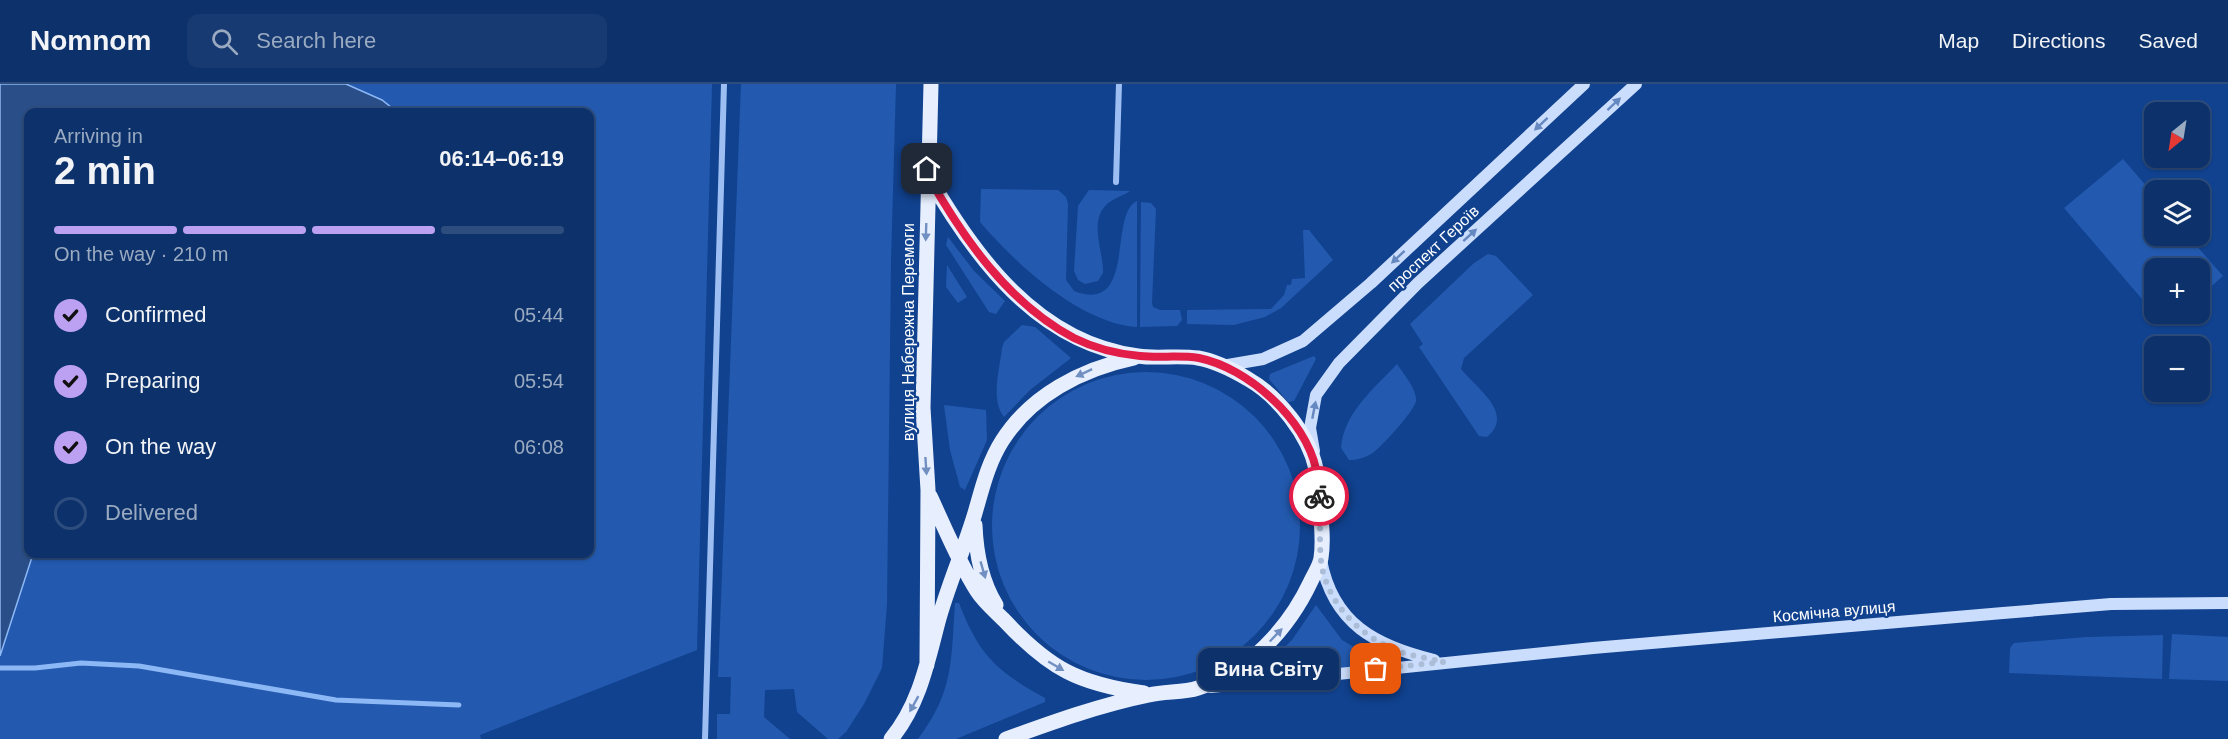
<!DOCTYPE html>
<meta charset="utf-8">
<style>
body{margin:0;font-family:Helvetica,sans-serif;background:#163a71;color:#f1f3f6;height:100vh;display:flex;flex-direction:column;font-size:22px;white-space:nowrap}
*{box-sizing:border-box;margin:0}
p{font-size:20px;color:#9aaac1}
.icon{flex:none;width:33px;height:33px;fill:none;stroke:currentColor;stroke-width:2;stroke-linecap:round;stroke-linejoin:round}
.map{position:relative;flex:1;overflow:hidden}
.side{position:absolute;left:24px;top:24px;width:570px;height:450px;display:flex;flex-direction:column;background:#0d326b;border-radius:12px;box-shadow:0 2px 4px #0004,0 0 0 2px #2d4d7e}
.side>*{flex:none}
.needle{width:39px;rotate:210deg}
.tools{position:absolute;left:2144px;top:18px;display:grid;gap:12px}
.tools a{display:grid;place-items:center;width:66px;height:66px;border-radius:12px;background:#0d326b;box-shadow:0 2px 4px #0004,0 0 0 2px #2d4d7e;font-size:30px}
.pin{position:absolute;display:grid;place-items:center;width:51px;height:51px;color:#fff;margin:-26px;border-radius:12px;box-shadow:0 3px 9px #0006}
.courier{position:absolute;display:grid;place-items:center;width:60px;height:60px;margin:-30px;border:4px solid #e11d48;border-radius:50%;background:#fff;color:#222;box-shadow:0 2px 8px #0007}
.bubble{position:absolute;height:42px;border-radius:12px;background:#0d326b;box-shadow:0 2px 4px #0004,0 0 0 2px #2d4d7e;font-size:20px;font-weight:700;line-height:42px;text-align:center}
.summary em{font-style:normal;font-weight:700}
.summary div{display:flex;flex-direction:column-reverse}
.summary{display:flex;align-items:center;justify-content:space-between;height:102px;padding:0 30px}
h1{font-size:39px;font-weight:700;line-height:45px}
.bar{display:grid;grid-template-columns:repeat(4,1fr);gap:9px 6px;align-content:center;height:72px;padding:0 30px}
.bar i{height:8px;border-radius:4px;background:#2d4d7e}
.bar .on{background:#bca0f2}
.bar p{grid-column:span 4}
ol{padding:0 30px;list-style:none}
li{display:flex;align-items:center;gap:18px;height:66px}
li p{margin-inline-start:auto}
li .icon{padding:6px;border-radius:50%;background:#bca0f2;color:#111;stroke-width:4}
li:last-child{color:#9aaac1}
li i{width:33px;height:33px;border:3px solid #2d4d7e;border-radius:50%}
header{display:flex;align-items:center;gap:36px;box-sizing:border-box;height:84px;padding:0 30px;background:#0d326b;border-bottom:2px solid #2d4d7e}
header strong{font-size:28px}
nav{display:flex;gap:33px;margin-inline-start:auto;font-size:21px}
.search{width:420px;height:54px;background:#163a71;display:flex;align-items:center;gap:15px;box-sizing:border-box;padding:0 21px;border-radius:12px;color:#9aaac1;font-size:22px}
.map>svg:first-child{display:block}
.green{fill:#235aaf}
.water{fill:#2a4e87;stroke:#8db8f6;stroke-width:1.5}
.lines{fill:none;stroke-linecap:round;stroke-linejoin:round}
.stream{stroke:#8db8f6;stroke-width:5}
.street{stroke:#9cbef2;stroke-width:6}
.secondary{stroke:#cbddfc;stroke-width:12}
.primary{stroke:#e7efff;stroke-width:15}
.oneway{fill:#6588c0}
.oneway2{fill:#7190c1}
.done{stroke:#acbdd8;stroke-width:6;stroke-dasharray:0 10.8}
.route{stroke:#e11d48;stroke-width:8}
.labels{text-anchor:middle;stroke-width:4.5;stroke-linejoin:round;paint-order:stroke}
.street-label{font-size:16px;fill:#fff;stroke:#11428f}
</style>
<header>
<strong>Nomnom</strong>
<div class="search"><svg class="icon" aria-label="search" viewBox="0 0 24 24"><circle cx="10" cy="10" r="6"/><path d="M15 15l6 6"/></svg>Search here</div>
<nav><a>Map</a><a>Directions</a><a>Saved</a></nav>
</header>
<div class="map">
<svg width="2228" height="655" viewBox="0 0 2228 655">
<rect width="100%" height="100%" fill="#11428f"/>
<path class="green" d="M 346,0 L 712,0 L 697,566 L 480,651 L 481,655 L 0,655 L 0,572 L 33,470 L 590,470 L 590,28 L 397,28 L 382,16 Z
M 741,0 L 896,0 L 891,177 L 887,520 L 882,584 L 864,620 L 846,648 L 838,655 L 828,655 L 797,628 L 794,605 L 765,606 L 764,633 L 790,655 L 717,655 L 717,630 L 730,630 L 731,593 L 718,593 Z
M 2123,75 L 2154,111 L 2154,152 L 2188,152 L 2223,192 L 2199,213 L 2199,184 L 2154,184 L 2154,229 L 2064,124 Z
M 981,105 L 1058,106 L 1066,113 L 1068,120 L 1066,196 L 1074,207 C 1137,231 1108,130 1137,117 L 1137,243 C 1080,239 1016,180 980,138 Z
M 1089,106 L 1130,107 C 1123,112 1111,115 1105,122 C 1089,140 1104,169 1103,189 L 1098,197 L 1085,200 L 1078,196 L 1074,187 L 1078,122 Z
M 1141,118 L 1151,119 L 1156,125 L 1152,219 L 1153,223 L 1160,226 L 1180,226 L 1182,236 L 1177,242 L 1140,243 Z
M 1303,146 L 1309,146 L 1333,176 L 1281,224 L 1265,233 L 1234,241 L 1187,240 L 1187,226 L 1271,225 L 1284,211 L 1287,201 L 1291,201 L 1292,195 L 1305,194 Z
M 948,153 L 974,187 L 1005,217 L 996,230 L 989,228 L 946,161 Z
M 1488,170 L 1496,172 L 1533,211 L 1464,274 L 1461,285 C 1477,305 1515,329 1487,353 L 1479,352 L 1419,263 L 1423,260 L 1410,240 L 1474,179 Z
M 947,181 L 967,213 L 958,219 L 946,203 Z
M 1022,241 L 1035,243 L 1071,274 L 1030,306 L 1004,333 C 990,315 1000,285 1002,264 L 1004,258 Z
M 1314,272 L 1316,275 L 1294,317 L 1288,318 L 1269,295 L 1270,290 Z
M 1397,280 C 1404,291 1417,305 1416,317 C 1415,326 1380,365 1371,370 C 1364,374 1357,376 1349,376 L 1341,364 C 1344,328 1374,305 1397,280 Z
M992 442a154 154 0 1 1 308 0a154 154 0 1 1-308 0Z
M 944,321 L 986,326 L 987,356 L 965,406 L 960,403 L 950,366 Z
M 955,519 L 959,519 C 979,571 996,587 1045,614 L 1045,618 L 956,655 L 918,655 C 954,607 951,577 955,519 Z
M 1316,521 L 1342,556 L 1379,578 L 1379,582 L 1260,592 L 1263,584 L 1292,556 Z
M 2172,550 L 2228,553 L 2228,597 L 2169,595 Z
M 2163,551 L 2162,595 L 2009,589 L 2010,564 L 2014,559 L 2087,553 Z"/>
<path class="water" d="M 0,0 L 346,0 L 382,16 L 397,28 L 28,28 L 28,470 L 33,470 L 0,572 Z"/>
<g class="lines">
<path class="stream" d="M 0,584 L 35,584 L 81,579 L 139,582 L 336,616 L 459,621"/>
<path class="street" d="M 1116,98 L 1119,0
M 705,655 L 724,0"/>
<path class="secondary" d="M 1222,282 L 1263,275 L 1303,257 L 1371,199 L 1584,0
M 1314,367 L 1310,344 L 1316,311 L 1339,279 L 1418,199 L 1636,0
M 1321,476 C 1333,540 1376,562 1434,576
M 1211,603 L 1593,564 L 2003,529 L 2111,520 L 2228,519"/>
<path class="primary" d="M 927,90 C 974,172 1037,259 1138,272 C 1157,275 1178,271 1198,274 C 1215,277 1233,286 1248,295 C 1278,312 1309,351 1316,385 C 1318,394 1318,405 1319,415 C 1321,434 1324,455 1321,474 C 1320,482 1314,490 1311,497 C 1289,544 1249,588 1198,604 C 1183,609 1165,607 1149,611 C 1100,621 1053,638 1006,655
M 930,412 C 945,444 958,477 977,507 C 984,518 996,528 1005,537 C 1050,585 1079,600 1144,609
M 975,441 C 976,468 982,498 996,521
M 927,581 L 928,406 L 923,324 L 931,0
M 891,655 C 919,621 927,580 938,538 C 948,501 964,466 975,429 C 982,405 988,379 1002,357 C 1031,311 1082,285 1134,274"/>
</g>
<defs><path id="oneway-solid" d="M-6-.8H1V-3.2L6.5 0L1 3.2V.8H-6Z" transform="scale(1.5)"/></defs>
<g class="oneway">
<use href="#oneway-solid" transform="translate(1614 20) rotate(-43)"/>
<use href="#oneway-solid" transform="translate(1541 40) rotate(137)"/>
<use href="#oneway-solid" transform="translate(1470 151) rotate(-42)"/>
<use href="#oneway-solid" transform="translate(1398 173) rotate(137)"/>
<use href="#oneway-solid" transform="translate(1314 326) rotate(-79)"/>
</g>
<g class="oneway2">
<use href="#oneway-solid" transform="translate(926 148) rotate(92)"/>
<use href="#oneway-solid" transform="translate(1084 289) rotate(155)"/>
<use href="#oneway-solid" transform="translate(926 382) rotate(86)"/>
<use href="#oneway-solid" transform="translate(983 486) rotate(74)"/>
<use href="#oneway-solid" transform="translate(1276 551) rotate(-46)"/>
<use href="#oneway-solid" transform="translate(1056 582) rotate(30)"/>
<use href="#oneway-solid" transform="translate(914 620) rotate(119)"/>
</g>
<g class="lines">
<path class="done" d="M 1319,412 C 1321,434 1319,456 1321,477 C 1326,518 1359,551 1395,566 C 1410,572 1428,574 1444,578 L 1376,585"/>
<path class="route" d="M 927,85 L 927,90 C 963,154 1008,219 1074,254 C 1094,264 1118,270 1140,272 C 1159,274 1180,271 1199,274 C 1248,284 1305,335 1316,385 C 1318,394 1318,403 1319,412"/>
</g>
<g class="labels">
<g class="street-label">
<text transform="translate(1433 164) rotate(-43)" y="6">проспект Героїв</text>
<text transform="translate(908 248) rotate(-90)" y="6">вулиця Набережна Перемоги</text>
<text transform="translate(1834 527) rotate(-5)" y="6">Космічна вулиця</text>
</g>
</g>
</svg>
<div class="tools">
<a><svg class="needle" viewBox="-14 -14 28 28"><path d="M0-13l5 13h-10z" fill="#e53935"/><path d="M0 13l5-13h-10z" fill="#9aaac1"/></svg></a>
<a><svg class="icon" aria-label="layers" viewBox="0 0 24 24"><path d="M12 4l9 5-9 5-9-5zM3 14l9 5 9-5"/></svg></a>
<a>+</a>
<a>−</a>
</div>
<div class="pin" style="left:1376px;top:585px;background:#ea580c"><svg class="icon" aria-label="bag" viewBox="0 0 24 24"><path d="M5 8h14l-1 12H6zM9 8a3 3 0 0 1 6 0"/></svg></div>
<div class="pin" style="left:927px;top:85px;background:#1f2937"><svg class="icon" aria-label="home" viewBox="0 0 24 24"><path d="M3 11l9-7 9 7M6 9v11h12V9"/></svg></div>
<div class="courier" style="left:1319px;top:412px"><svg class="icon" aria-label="bike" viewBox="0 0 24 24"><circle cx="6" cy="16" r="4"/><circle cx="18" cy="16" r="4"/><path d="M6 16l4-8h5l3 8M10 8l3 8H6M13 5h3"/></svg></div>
<div class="bubble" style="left:1198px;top:564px;width:141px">Вина Світу</div>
<section class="side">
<div class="summary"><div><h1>2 min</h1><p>Arriving in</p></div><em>06:14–06:19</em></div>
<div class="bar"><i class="on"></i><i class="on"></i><i class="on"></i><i></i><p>On the way · 210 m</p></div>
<ol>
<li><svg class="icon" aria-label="check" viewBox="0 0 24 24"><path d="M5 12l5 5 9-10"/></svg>Confirmed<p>05:44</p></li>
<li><svg class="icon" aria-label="check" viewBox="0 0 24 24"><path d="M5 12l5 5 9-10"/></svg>Preparing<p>05:54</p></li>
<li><svg class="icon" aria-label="check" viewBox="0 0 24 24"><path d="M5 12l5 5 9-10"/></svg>On the way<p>06:08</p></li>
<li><i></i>Delivered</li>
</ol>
</section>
</div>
